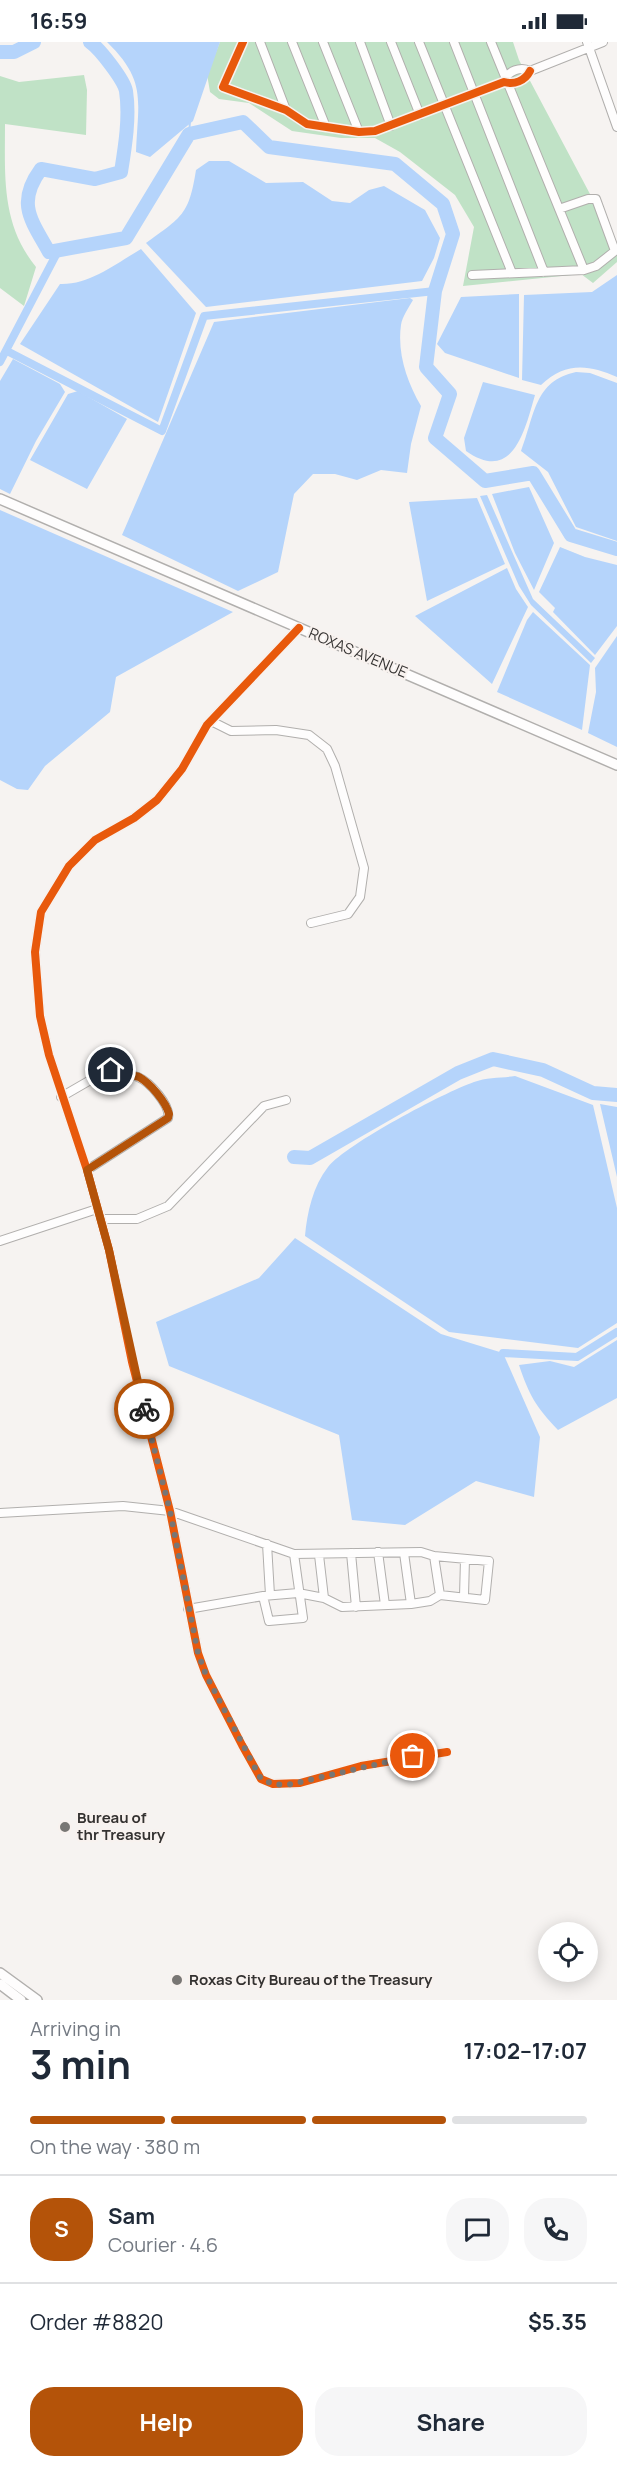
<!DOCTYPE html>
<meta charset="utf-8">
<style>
body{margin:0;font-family:Manrope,sans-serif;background:#f6f6f7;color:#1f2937;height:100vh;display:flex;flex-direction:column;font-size:22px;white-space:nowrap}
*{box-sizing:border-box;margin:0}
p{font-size:20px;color:#747a83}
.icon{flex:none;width:33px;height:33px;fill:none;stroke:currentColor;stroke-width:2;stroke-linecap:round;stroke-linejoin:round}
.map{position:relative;height:1958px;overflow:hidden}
.details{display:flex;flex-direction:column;background:#fff;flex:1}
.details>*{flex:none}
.tools{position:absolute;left:538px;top:1880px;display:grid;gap:12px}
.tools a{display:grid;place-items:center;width:60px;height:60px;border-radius:50%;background:#fff;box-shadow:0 3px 15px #0003;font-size:30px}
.pin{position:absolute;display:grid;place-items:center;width:51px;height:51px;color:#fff;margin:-26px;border:3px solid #fff;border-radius:50%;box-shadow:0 2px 6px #0007}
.courier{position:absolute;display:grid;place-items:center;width:60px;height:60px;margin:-30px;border:4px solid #b45309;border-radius:50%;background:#fff;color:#222;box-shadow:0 2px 8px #0007}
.headline em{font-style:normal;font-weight:700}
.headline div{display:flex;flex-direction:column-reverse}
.headline{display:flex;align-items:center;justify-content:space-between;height:102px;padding:0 30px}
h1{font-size:39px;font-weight:700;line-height:45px}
.bar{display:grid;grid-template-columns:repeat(4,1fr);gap:9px 6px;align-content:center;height:72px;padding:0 30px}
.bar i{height:8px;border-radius:4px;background:#e0e1e3}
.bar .selected{background:#b45309}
.bar p{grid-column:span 4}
.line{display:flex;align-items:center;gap:15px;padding:0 30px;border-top:2px solid #e0e1e3}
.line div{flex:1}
.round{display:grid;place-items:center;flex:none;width:63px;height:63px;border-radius:24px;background:#f6f6f7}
.action{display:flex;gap:12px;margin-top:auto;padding:12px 30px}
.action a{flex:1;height:69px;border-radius:24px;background:#b45309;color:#fff;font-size:24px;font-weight:700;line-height:69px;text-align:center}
.action a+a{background:#f6f6f7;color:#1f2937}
.status{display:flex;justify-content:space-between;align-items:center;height:42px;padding:0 30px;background:#fff;direction:ltr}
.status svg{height:16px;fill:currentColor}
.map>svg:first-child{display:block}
.green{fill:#c0e2c6}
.water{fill:#b5d4fb}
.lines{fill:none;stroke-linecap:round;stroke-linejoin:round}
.stream{stroke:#b5d4fb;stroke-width:2}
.canal{stroke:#b5d4fb;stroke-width:8}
.river{stroke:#b5d4fb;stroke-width:14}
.minor-casing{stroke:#b1afad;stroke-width:10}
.major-casing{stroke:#b1afad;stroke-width:12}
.minor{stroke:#fefdfd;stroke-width:8}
.major{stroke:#fefdfd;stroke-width:9}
.cycleway-casing{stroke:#f8f2ef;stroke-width:11}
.cycleway{stroke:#e8590c;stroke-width:8}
.done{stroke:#787674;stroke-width:6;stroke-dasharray:0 10.8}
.route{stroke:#b45309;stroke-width:8}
.poi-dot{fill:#787674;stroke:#f8f2ef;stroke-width:2}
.labels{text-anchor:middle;stroke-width:4.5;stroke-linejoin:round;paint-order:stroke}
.street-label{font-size:15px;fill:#343231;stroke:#f8f2ef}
.poi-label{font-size:15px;font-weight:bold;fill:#343231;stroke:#f8f2ef;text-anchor:start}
</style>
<div class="status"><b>16:59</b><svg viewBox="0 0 49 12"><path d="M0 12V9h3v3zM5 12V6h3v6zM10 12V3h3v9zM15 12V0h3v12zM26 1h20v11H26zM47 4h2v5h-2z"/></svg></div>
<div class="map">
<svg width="617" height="1958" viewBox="0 0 617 1958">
<rect width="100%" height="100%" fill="#f6f3f1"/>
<path class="green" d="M 220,0 L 513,0 L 519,18 L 617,203 L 617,220 L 593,241 L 581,232 L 463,244 L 474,185 L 455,153 L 400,110 L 375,96 L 341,96 L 292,89 L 249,61 L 219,57 L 210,50 L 207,32 Z
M 84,33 L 87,48 L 86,93 L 5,82 C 5,134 1,182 36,225 L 24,264 L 0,246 L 0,34 L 19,40 Z"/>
<path class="water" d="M 107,0 L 220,0 L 193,79 L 150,115 L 136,110 C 138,58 147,39 107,0 Z
M 209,119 L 229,119 L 266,141 L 303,140 L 332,159 L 350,161 L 369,148 L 384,144 L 425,168 L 440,196 L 434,216 L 422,239 L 206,265 L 146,201 C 182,175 189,173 196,128 Z
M 141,207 L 196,271 L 158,380 L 20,302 L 60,242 C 90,243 117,221 141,207 Z
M 617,233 L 617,335 C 588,322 565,320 541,343 L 522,338 L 524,253 L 592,250 Z
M 519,252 L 519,336 L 445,311 L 437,302 L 461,255 Z
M 410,256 L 413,258 C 409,265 402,275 401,283 C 397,311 407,340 421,364 L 411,402 L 407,431 L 381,428 L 357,438 L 335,432 L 313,432 L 294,452 L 278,530 L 238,549 L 122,493 L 214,280 Z
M 13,317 L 60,342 L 65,350 L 36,399 L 10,452 L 0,447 L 0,339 Z
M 576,330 L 590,331 L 617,341 L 617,499 L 576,485 L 548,430 L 521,409 C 535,373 534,339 576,330 Z
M 483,340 L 535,353 C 525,388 513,442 466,409 L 464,396 Z
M 78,349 L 127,377 L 87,447 L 30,418 L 68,352 Z
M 529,445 L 554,501 L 534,548 L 515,511 L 492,452 Z
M 487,453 L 533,557 L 595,616 L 591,621 L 531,563 L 519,544 L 480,454 Z
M 477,456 L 505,522 L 427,559 L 409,460 Z
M 0,468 L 233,570 L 116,635 L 110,670 L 45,724 L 28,748 L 17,747 L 0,738 Z
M 560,505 L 585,515 L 617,523 L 617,584 L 595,613 L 553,570 L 555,566 L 539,550 Z
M 507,526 L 516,547 L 528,565 L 492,642 L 415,574 Z
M 533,570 L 590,623 L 582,688 L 497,650 L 527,578 Z
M 617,594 L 617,705 L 588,691 L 596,650 L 595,626 Z
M 515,1034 L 593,1063 L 617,1166 L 617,1281 L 578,1306 L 449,1290 L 305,1194 C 307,1171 313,1144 328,1125 C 348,1101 443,1051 474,1040 C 487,1035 502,1036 515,1034 Z
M 600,1062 L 617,1065 L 617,1135 Z
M 295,1196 L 441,1292 L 503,1311 L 540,1395 L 534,1455 L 476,1439 L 405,1483 L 352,1478 L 339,1393 L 169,1324 L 156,1280 L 259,1236 Z
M 617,1298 L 617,1356 L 558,1388 C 536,1365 529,1353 519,1323 L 550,1319 L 574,1325 Z"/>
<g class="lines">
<path class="stream" d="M 189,92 L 190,79"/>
<path class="canal" d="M 7,309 L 162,389 L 204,274 L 435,249
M 0,320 L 58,209
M 503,1311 L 577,1315 L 617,1290"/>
<path class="river" d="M 90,0 C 100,7 124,38 126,49 C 130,75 125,105 121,130 L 95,137 L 41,127 C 16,161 31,178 49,210 L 126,196 L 189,92 L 243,80 L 269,105 L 395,122 L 443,162 L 453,192 L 435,249 L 426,325 L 450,352 L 435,396 L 485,439 L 533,431 L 571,493 L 617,507
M 0,10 L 14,10 L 34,0
M 294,1115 L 310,1116 L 458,1031 L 493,1017 L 543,1028 L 593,1051 L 617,1053"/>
<defs>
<path id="minor" d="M 243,0 L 223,45 L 286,68 L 307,82 L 359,90 L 375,89 L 504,40 C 514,43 525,39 530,29
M 260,0 L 286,68
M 292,0 L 326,85
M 323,0 L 359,90
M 360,0 L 391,84
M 391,0 L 420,73
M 419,0 L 512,231
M 454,0 L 544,230
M 491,0 L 584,228
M 587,0 L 617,85
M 504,38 C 509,29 520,24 530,29 L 603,0
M 472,233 L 584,228 L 596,224 L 615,209 L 596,157 L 588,157 L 559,167
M 299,586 L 207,683 L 182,727 L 157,758 L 134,776 L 95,798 L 69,824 L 41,870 L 35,910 L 40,974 L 49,1013 L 87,1128 L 109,1208 L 132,1320 L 170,1469 L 198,1611 L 206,1633 L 242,1703 L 261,1737 L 273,1742 L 300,1741 L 361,1724 L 447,1710
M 211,679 L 231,689 L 276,688 L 309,693 L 327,707 L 335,724 L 364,826 L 360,855 L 348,872 L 311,881
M 61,1055 L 106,1029 C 108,1029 136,1034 138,1035 C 150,1040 171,1064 168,1076 L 87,1128
M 100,1177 L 137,1177 L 168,1164 L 264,1064 L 286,1058
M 0,1199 L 97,1167
M 0,1471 L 123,1464 L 170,1469 L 294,1512 L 421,1510 L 434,1514 L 489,1519 L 485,1558 L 440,1553 L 430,1559 L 411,1562 L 342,1565 L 324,1556 L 298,1551 L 263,1554 L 188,1567
M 267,1502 L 270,1553
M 378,1510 L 385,1563
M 351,1511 L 356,1565
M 404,1511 L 411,1562
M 319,1513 L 324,1556
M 434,1514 L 440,1553
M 263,1554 L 269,1579 L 303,1576 L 294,1512
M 464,1554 L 465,1517"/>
<path id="major" d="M 0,457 L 617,723
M 0,1931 L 37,1958
M 0,1942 L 21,1958"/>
</defs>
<use href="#minor" class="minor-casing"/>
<use href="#major" class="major-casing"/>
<use href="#minor" class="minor"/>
<use href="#major" class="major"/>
<defs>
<path id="cycleway" d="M 243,0 L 223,45 L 286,68 L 307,82 L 359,90 L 375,89 L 504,40 C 514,43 525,39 530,29
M 299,586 L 207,683 L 182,727 L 157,758 L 134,776 L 95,798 L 69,824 L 41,870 L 35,910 L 40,974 L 49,1013 L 87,1128 L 109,1208 L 132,1320 L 170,1469 L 198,1611 L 206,1633 L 242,1703 L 261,1737 L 273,1742 L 300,1741 L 361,1724 L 447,1710"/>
</defs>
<use href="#cycleway" class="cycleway-casing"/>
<use href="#cycleway" class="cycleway"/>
</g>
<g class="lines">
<path class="done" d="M 144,1367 L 170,1469 L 198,1611 L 206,1633 L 261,1737 L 273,1742 L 287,1743 L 413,1714"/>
<path class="route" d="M 111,1028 C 117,1030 137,1034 139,1035 C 150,1041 166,1060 169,1072 L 168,1076 L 87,1128 L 109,1208 L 144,1367"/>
</g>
<g class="poi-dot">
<circle cx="65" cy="1785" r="6"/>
<circle cx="177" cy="1938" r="6"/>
</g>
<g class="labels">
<g class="street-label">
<text transform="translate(358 611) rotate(23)" y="5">ROXAS AVENUE</text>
</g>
<g class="poi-label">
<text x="77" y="1781">Bureau of<tspan x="77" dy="17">thr Treasury</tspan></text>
<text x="189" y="1943">Roxas City Bureau of the Treasury</text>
</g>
</g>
</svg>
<div class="tools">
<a><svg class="icon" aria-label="locate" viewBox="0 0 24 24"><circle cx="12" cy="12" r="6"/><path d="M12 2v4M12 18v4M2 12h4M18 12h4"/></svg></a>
</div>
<div class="pin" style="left:413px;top:1714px;background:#ea580c"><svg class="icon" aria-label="bag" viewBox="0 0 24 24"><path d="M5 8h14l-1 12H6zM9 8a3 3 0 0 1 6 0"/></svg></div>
<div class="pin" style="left:111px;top:1028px;background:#1f2937"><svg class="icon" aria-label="home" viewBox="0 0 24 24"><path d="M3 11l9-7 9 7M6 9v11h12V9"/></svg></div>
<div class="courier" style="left:144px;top:1367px"><svg class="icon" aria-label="bike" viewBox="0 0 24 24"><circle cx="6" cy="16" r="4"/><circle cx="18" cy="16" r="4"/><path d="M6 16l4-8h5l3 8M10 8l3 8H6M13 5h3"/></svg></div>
</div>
<section class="details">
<div class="headline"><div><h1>3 min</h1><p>Arriving in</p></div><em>17:02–17:07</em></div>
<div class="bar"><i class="selected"></i><i class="selected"></i><i class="selected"></i><i></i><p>On the way · 380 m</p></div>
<div class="line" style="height:108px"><b class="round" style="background:#b45309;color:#fff">S</b><div><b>Sam</b><p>Courier · 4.6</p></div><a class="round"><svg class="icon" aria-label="chat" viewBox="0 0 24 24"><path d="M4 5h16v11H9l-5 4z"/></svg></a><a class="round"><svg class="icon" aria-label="phone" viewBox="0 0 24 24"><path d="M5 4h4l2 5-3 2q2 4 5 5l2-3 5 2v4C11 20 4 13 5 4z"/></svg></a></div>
<div class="line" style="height:78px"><div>Order #8820</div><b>$5.35</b></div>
<div class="action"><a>Help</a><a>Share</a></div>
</section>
